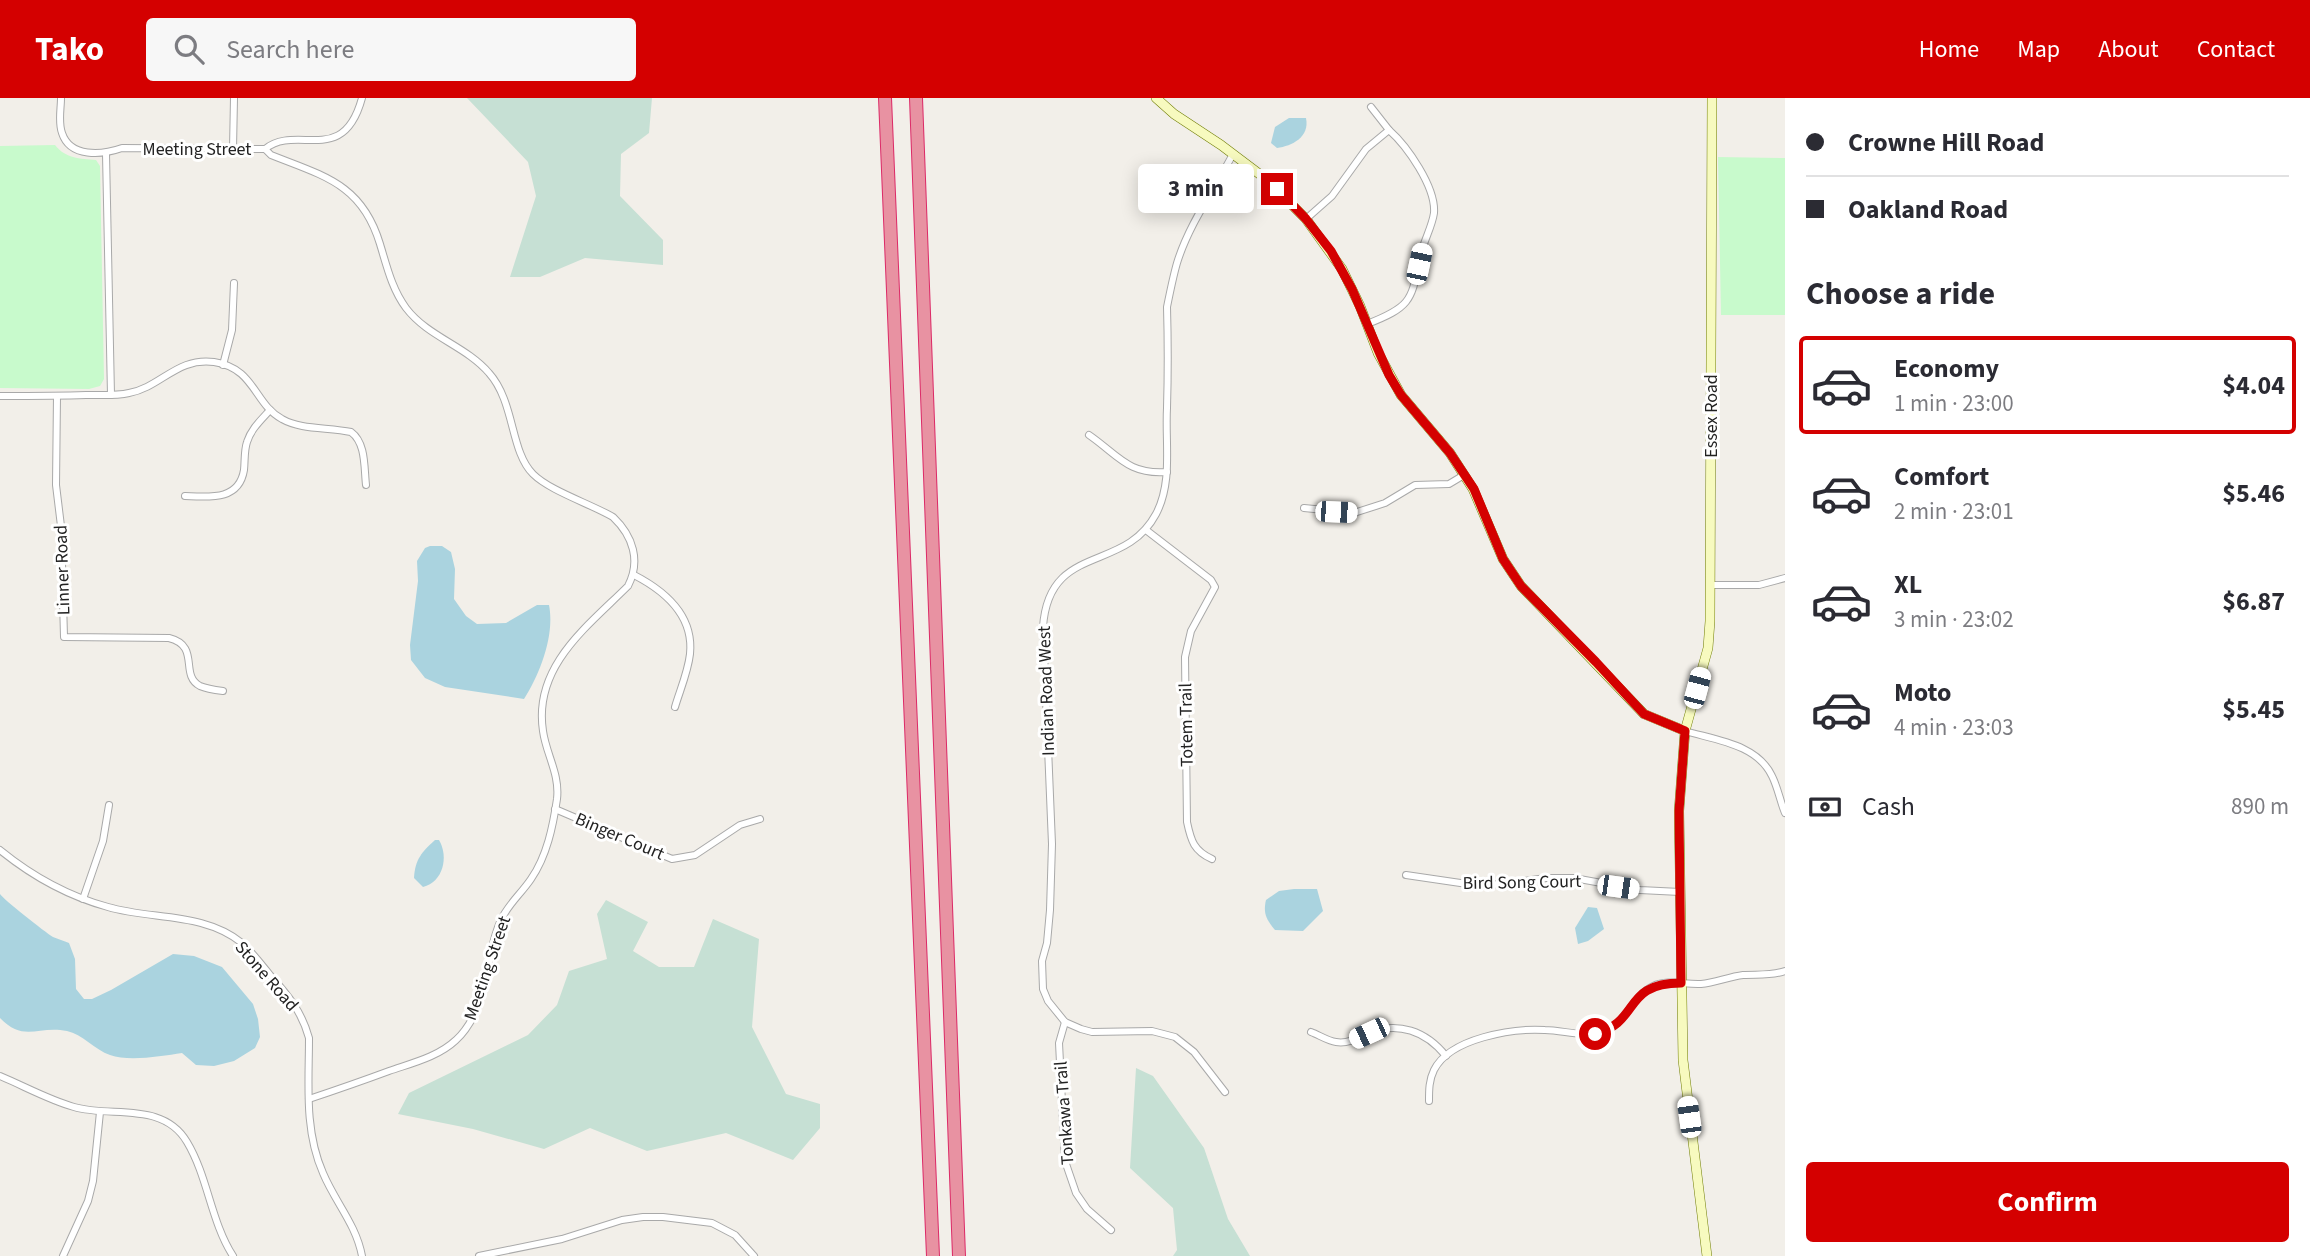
<!DOCTYPE html>
<html lang="en">
<head>
<meta charset="utf-8">
<style>
	:root { --surface:#fff; --page:#f7f7f7; --text:#2b2b33; --muted:#7c7c81; --line:#e1e1e2; --accent:#d40000 }
	body { margin:0; font-family:"Source Sans 3",sans-serif; background:var(--page); color:var(--text); height:100vh; display:flex; flex-direction:column; font-size:26px; white-space:nowrap }
	* { box-sizing:border-box; margin:0 }
	p { font-size:23px; color:var(--muted) }
	.icon { flex:none; width:38px; height:38px; fill:none; stroke:currentColor; stroke-width:2; stroke-linecap:round; stroke-linejoin:round }
	.map { position:relative; flex:1; overflow:hidden }
	.drawer { display:flex; flex-direction:column; background:var(--surface); width:525px }
	.drawer>* { flex:none }
	.guide { display:grid; align-content:center; height:154px; padding:0 21px; background:var(--surface) }
	.end { position:absolute; width:32px; height:32px; margin:-16px; border:9px solid #d40000; background:#fff; box-shadow:0 0 0 4px #fff }
	.from { border-radius:50% }
	.bubble { position:absolute; height:49px; border-radius:7px; background:var(--surface); box-shadow:0 4px 18px #0003; font-size:23px; font-weight:700; line-height:49px; text-align:center }
	.car { position:absolute; width:21px; height:42px; margin:-21px -10px; border-radius:9px; box-shadow:0 0 5px 2px #0007; background:linear-gradient(#fff 24%,#345 0 40%,#fff 0 76%,#345 0 86%,#fff 0) }
	.guide b { display:flex; align-items:center; gap:24px; height:66px; font-size:26px }
	.guide b+b { border-top:2px solid var(--line) }
	.guide i { width:18px; height:18px; background:var(--text) }
	ul { padding:0; list-style:none }
	li { display:flex; align-items:center; gap:21px; height:98px; margin:0 14px 10px; padding:0 7px; border:4px solid transparent; border-radius:7px }
	li div { flex:1 }
	li b { display:block; font-size:26px }
	li em { font-style:normal; font-weight:700 }
	li.active { border-color:var(--accent) }
	li>.icon { width:63px; height:63px; stroke-width:1.5 }
	h2 { padding:0 21px; font-size:32px; line-height:84px }
	.pay { display:flex; align-items:center; gap:18px; height:77px; padding:0 21px; font-size:26px }
	.pay p { margin-inline-start:auto }
	.primary-button { display:flex; gap:14px; margin-top:auto; padding:14px 21px }
	.primary-button a { flex:1; height:80px; border-radius:7px; background:var(--accent); color:#fff; font-size:28px; font-weight:700; line-height:80px; text-align:center }
	header { display:flex; align-items:center; gap:42px; box-sizing:border-box; height:98px; padding:0 35px; background:var(--accent); color:#fff }
	header strong { font-size:33px }
	nav { display:flex; gap:38px; margin-inline-start:auto; font-size:24px }
	.search { width:490px; height:63px; background:var(--page); display:flex; align-items:center; gap:18px; box-sizing:border-box; padding:0 24px; border-radius:7px; color:var(--muted); font-size:26px }
	main { display:flex; flex:1; min-height:0 }
	.map>svg:first-child { display:block }
	.wetland { fill:#c6e0d4 }
	.park { fill:#c8facc }
	.water { fill:#aad3df }
	.lines { fill:none; stroke-linecap:round; stroke-linejoin:round }
	.street-casing { stroke:#a9a9a9; stroke-width:8 }
	.secondary-casing { stroke:#707d05; stroke-width:10 }
	.highway-casing { stroke:#dc2a67; stroke-width:14 }
	.street { stroke:#fff; stroke-width:6 }
	.secondary { stroke:#f7fabf; stroke-width:9 }
	.highway { stroke:#e892a2; stroke-width:12 }
	.route { stroke:#d40000; stroke-width:9 }
	.labels { text-anchor:middle; stroke-width:6; stroke-linejoin:round; paint-order:stroke }
	.street-label { font-size:18px; fill:#222; stroke:#fff }
</style>
</head>
<body>
<header>
<strong>Tako</strong>
<div class="search"><svg class="icon" aria-label="search" viewBox="0 0 24 24"><circle cx="10" cy="10" r="6"/><path d="M15 15l6 6"/></svg>Search here</div>
<nav><a>Home</a><a>Map</a><a>About</a><a>Contact</a></nav>
</header>
<main>
<div class="map">
<svg width="1785" height="1158" viewBox="0 0 1785 1158">
	<rect width="100%" height="100%" fill="#f2efe9"/>
	<g class="wetland">
		<path d="M467 0H652L649 35 621 56 620 98 663 142V167L585 160 540 179H510L536 98 528 64Z"/>
		<path d="M606 802 648 824 633 853 659 869H694L713 821 759 841 752 929 786 996 820 1006V1030L793 1062 726 1035 647 1053 590 1030 544 1051 473 1031 398 1016 409 995 528 937 557 907 569 873 607 861 597 816Z"/>
		<path d="M1136 970 1153 978 1204 1050 1228 1121 1250 1158H1173L1177 1152 1173 1110 1130 1070Z"/>
	</g>
	<g class="park">
		<path d="M55 47C65 60 80 61 96 62L100 68 104 281 100 288 89 291 0 290V48Z"/>
		<path d="M1718 59 1785 60V217H1721Z"/>
	</g>
	<g class="water">
		<path d="M1289 20H1306C1310 39 1292 48 1277 50L1271 45 1275 29Z"/>
		<path d="M430 448H442L451 454 455 471 454 501 466 518 477 526 506 525 537 507H549C555 537 540 576 524 601L445 589 425 580 411 562 410 547 418 483 417 463 425 450Z"/>
		<path d="M435 742H439C449 759 443 784 423 789L414 780C415 761 422 754 435 742Z"/>
		<path d="M1294 791H1317L1323 813 1303 833 1275 832C1266 821 1263 815 1266 802L1279 793Z"/>
		<path d="M0 796C3 801 45 834 53 839 58 841 64 843 69 845L75 861 76 891 84 901H92L111 892 173 856 194 858 222 869 253 906 258 921 260 939 255 950 234 963 214 968 196 967 182 955C162 958 129 964 110 957 95 952 82 936 67 933 38 927 24 945 0 920Z"/>
		<path d="M1588 809 1597 810 1604 831 1588 843 1578 846 1575 830Z"/>
	</g>
	<g class="lines">
		<defs>
			<g id="street">
				<path d="M61 0C61 11 58 24 62 35 70 60 102 57 122 50L265 51 271 57C324 78 362 86 380 146 387 169 392 191 406 210 428 239 466 248 489 275 515 304 510 353 533 376 550 393 591 406 613 419 633 438 641 463 628 488 588 528 533 568 543 633 546 656 560 676 557 701 553 728 547 758 531 781 521 796 507 807 500 824 488 852 488 883 477 911 472 922 465 934 456 942 438 959 412 965 389 973 362 983 336 992 309 1001"/>
				<path d="M1371 9 1389 32"/>
				<path d="M233 51 234 0"/>
				<path d="M265 51C297 25 343 70 362 0"/>
				<path d="M106 56 111 297"/>
				<path d="M1306 121 1332 98 1366 51 1389 32C1407 48 1436 89 1434 115 1432 129 1424 142 1421 156 1411 201 1414 208 1367 226"/>
				<path d="M223 267 232 232 234 185"/>
				<path d="M0 298C29 298 58 298 86 297 100 297 116 298 129 295 161 289 177 259 214 264 255 270 254 306 282 321 301 332 329 329 351 334 366 345 364 369 366 387"/>
				<path d="M57 298 56 387 61 428 64 539 169 540C201 548 179 577 200 588 207 591 215 592 223 593"/>
				<path d="M1089 337C1118 357 1128 377 1167 374"/>
				<path d="M185 398C209 399 239 403 244 372 245 363 244 353 247 344 251 331 261 322 270 312"/>
				<path d="M1304 410 1354 415 1385 405 1415 387 1449 386 1464 377"/>
				<path d="M1146 432 1211 482 1215 489 1191 533 1185 559 1187 724C1191 743 1194 753 1212 761"/>
				<path d="M634 477C665 493 694 517 690 556 688 574 680 592 675 609"/>
				<path d="M1711 487H1759L1785 480"/>
				<path d="M1685 633C1715 642 1757 646 1772 678 1778 690 1780 703 1785 715"/>
				<path d="M555 711 672 761 695 757 740 727 760 721"/>
				<path d="M0 752C32 778 68 798 108 809 152 822 204 814 242 845 252 854 261 866 270 877 288 897 302 914 309 940 309 985 304 1032 323 1075 335 1104 356 1126 362 1158"/>
				<path d="M1406 777 1474 787 1504 786 1546 780H1574L1640 792 1680 794"/>
				<path d="M83 801 103 743 109 707"/>
				<path d="M1065 924 1059 945 1065 1063 1076 1095 1087 1111 1111 1132"/>
				<path d="M1311 934C1319 937 1328 943 1336 944 1348 946 1358 940 1368 935 1398 923 1426 933 1446 958"/>
				<path d="M0 978C24 988 49 1002 74 1009 112 1020 163 1003 187 1044 208 1079 211 1124 233 1158"/>
				<path d="M1225 994 1194 954 1175 939 1152 933 1092 934 1081 931 1065 924 1048 903 1043 891 1042 863 1047 845 1050 812 1052 746 1043 529C1049 444 1124 476 1156 416 1173 384 1165 345 1167 310 1168 276 1168 243 1167 209 1170 194 1173 179 1177 165 1189 126 1214 92 1233 56"/>
				<path d="M1429 1003C1429 992 1429 982 1434 972 1450 940 1513 930 1545 932 1562 932 1581 939 1598 935 1626 930 1630 899 1653 888 1668 881 1685 887 1701 886 1715 885 1728 879 1743 877 1757 876 1771 878 1785 873"/>
				<path d="M63 1158 88 1103 93 1083 100 1014"/>
				<path d="M479 1158 562 1141 622 1122 643 1119H663L712 1125 735 1137 754 1158"/>
			</g>
			<g id="secondary">
				<path d="M1156 0 1174 16 1221 47 1266 81 1306 121 1342 171 1360 208 1378 255 1401 297 1450 355 1473 391 1503 461 1521 488 1644 616 1685 633"/>
				<path d="M1707 1158 1683 962 1679 713 1685 633 1708 550 1710 523 1712 0"/>
			</g>
			<g id="highway">
				<path d="M885 0 933 1158"/>
				<path d="M916 0 959 1158"/>
			</g>
		</defs>
		<use href="#street" class="street-casing"/>
		<use href="#secondary" class="secondary-casing"/>
		<use href="#highway" class="highway-casing"/>
		<use href="#street" class="street"/>
		<use href="#secondary" class="secondary"/>
		<use href="#highway" class="highway"/>
	</g>
	<g class="lines">
		<path class="route" d="M1277 91 1306 121 1331 153 1352 191 1389 277 1401 297 1450 355 1474 391 1503 461 1521 488 1596 564 1644 616 1685 633 1679 713 1681 885C1622 885 1641 924 1595 936"/>
	</g>
	<g class="labels">
		<g class="street-label">
			<text x="197" y="57">Meeting Street</text>
			<text transform="translate(1711 318) rotate(-90)" y="6">Essex Road</text>
			<text transform="translate(62 472) rotate(-92)" y="6">Linner Road</text>
			<text transform="translate(1046 593) rotate(-92)" y="6">Indian Road West</text>
			<text transform="translate(1186 627) rotate(-91)" y="6">Totem Trail</text>
			<text transform="translate(620 738) rotate(23)" y="6">Binger Court</text>
			<text transform="translate(1522 784) rotate(-1)" y="6">Bird Song Court</text>
			<text transform="translate(487 870) rotate(-71)" y="6">Meeting Street</text>
			<text transform="translate(267 878) rotate(49)" y="6">Stone Road</text>
			<text transform="translate(1064 1015) rotate(-94)" y="6">Tonkawa Trail</text>
		</g>
	</g>
</svg>
<i class="end from" style="left:1595px;top:936px"></i>
<i class="end" style="left:1277px;top:91px"></i>
<div class="bubble" style="left:1138px;top:66px;width:116px">3 min</div>
<i class="car" style="left:1419px;top:166px;rotate:12deg"></i>
<i class="car" style="left:1336px;top:414px;rotate:92deg"></i>
<i class="car" style="left:1697px;top:590px;rotate:15deg"></i>
<i class="car" style="left:1618px;top:789px;rotate:98deg"></i>
<i class="car" style="left:1369px;top:935px;rotate:245deg"></i>
<i class="car" style="left:1689px;top:1019px;rotate:352deg"></i>
</div>
<section class="drawer">
<div class="guide">
<b><i class="from"></i>Crowne Hill Road</b>
<b><i></i>Oakland Road</b>
</div>
<h2>Choose a ride</h2>
<ul>
<li class="active"><svg class="icon" aria-label="car" viewBox="0 0 24 24"><path d="M5 17H2v-5l4-1 3-4h7l3 4 3 1v5h-3M9 17h6M6 11h13"/><circle cx="7" cy="17" r="2"/><circle cx="17" cy="17" r="2"/></svg><div><b>Economy</b><p>1 min · 23:00</p></div><em>$4.04</em></li>
<li><svg class="icon" aria-label="car" viewBox="0 0 24 24"><path d="M5 17H2v-5l4-1 3-4h7l3 4 3 1v5h-3M9 17h6M6 11h13"/><circle cx="7" cy="17" r="2"/><circle cx="17" cy="17" r="2"/></svg><div><b>Comfort</b><p>2 min · 23:01</p></div><em>$5.46</em></li>
<li><svg class="icon" aria-label="car" viewBox="0 0 24 24"><path d="M5 17H2v-5l4-1 3-4h7l3 4 3 1v5h-3M9 17h6M6 11h13"/><circle cx="7" cy="17" r="2"/><circle cx="17" cy="17" r="2"/></svg><div><b>XL</b><p>3 min · 23:02</p></div><em>$6.87</em></li>
<li><svg class="icon" aria-label="car" viewBox="0 0 24 24"><path d="M5 17H2v-5l4-1 3-4h7l3 4 3 1v5h-3M9 17h6M6 11h13"/><circle cx="7" cy="17" r="2"/><circle cx="17" cy="17" r="2"/></svg><div><b>Moto</b><p>4 min · 23:03</p></div><em>$5.45</em></li>
</ul>
<div class="pay"><svg class="icon" aria-label="cash" viewBox="0 0 24 24"><path d="M3 7h18v10H3z"/><circle cx="12" cy="12" r="2"/></svg>Cash<p>890 m</p></div>
<div class="primary-button"><a>Confirm</a></div>
</section>
</main>
</body>
</html>
